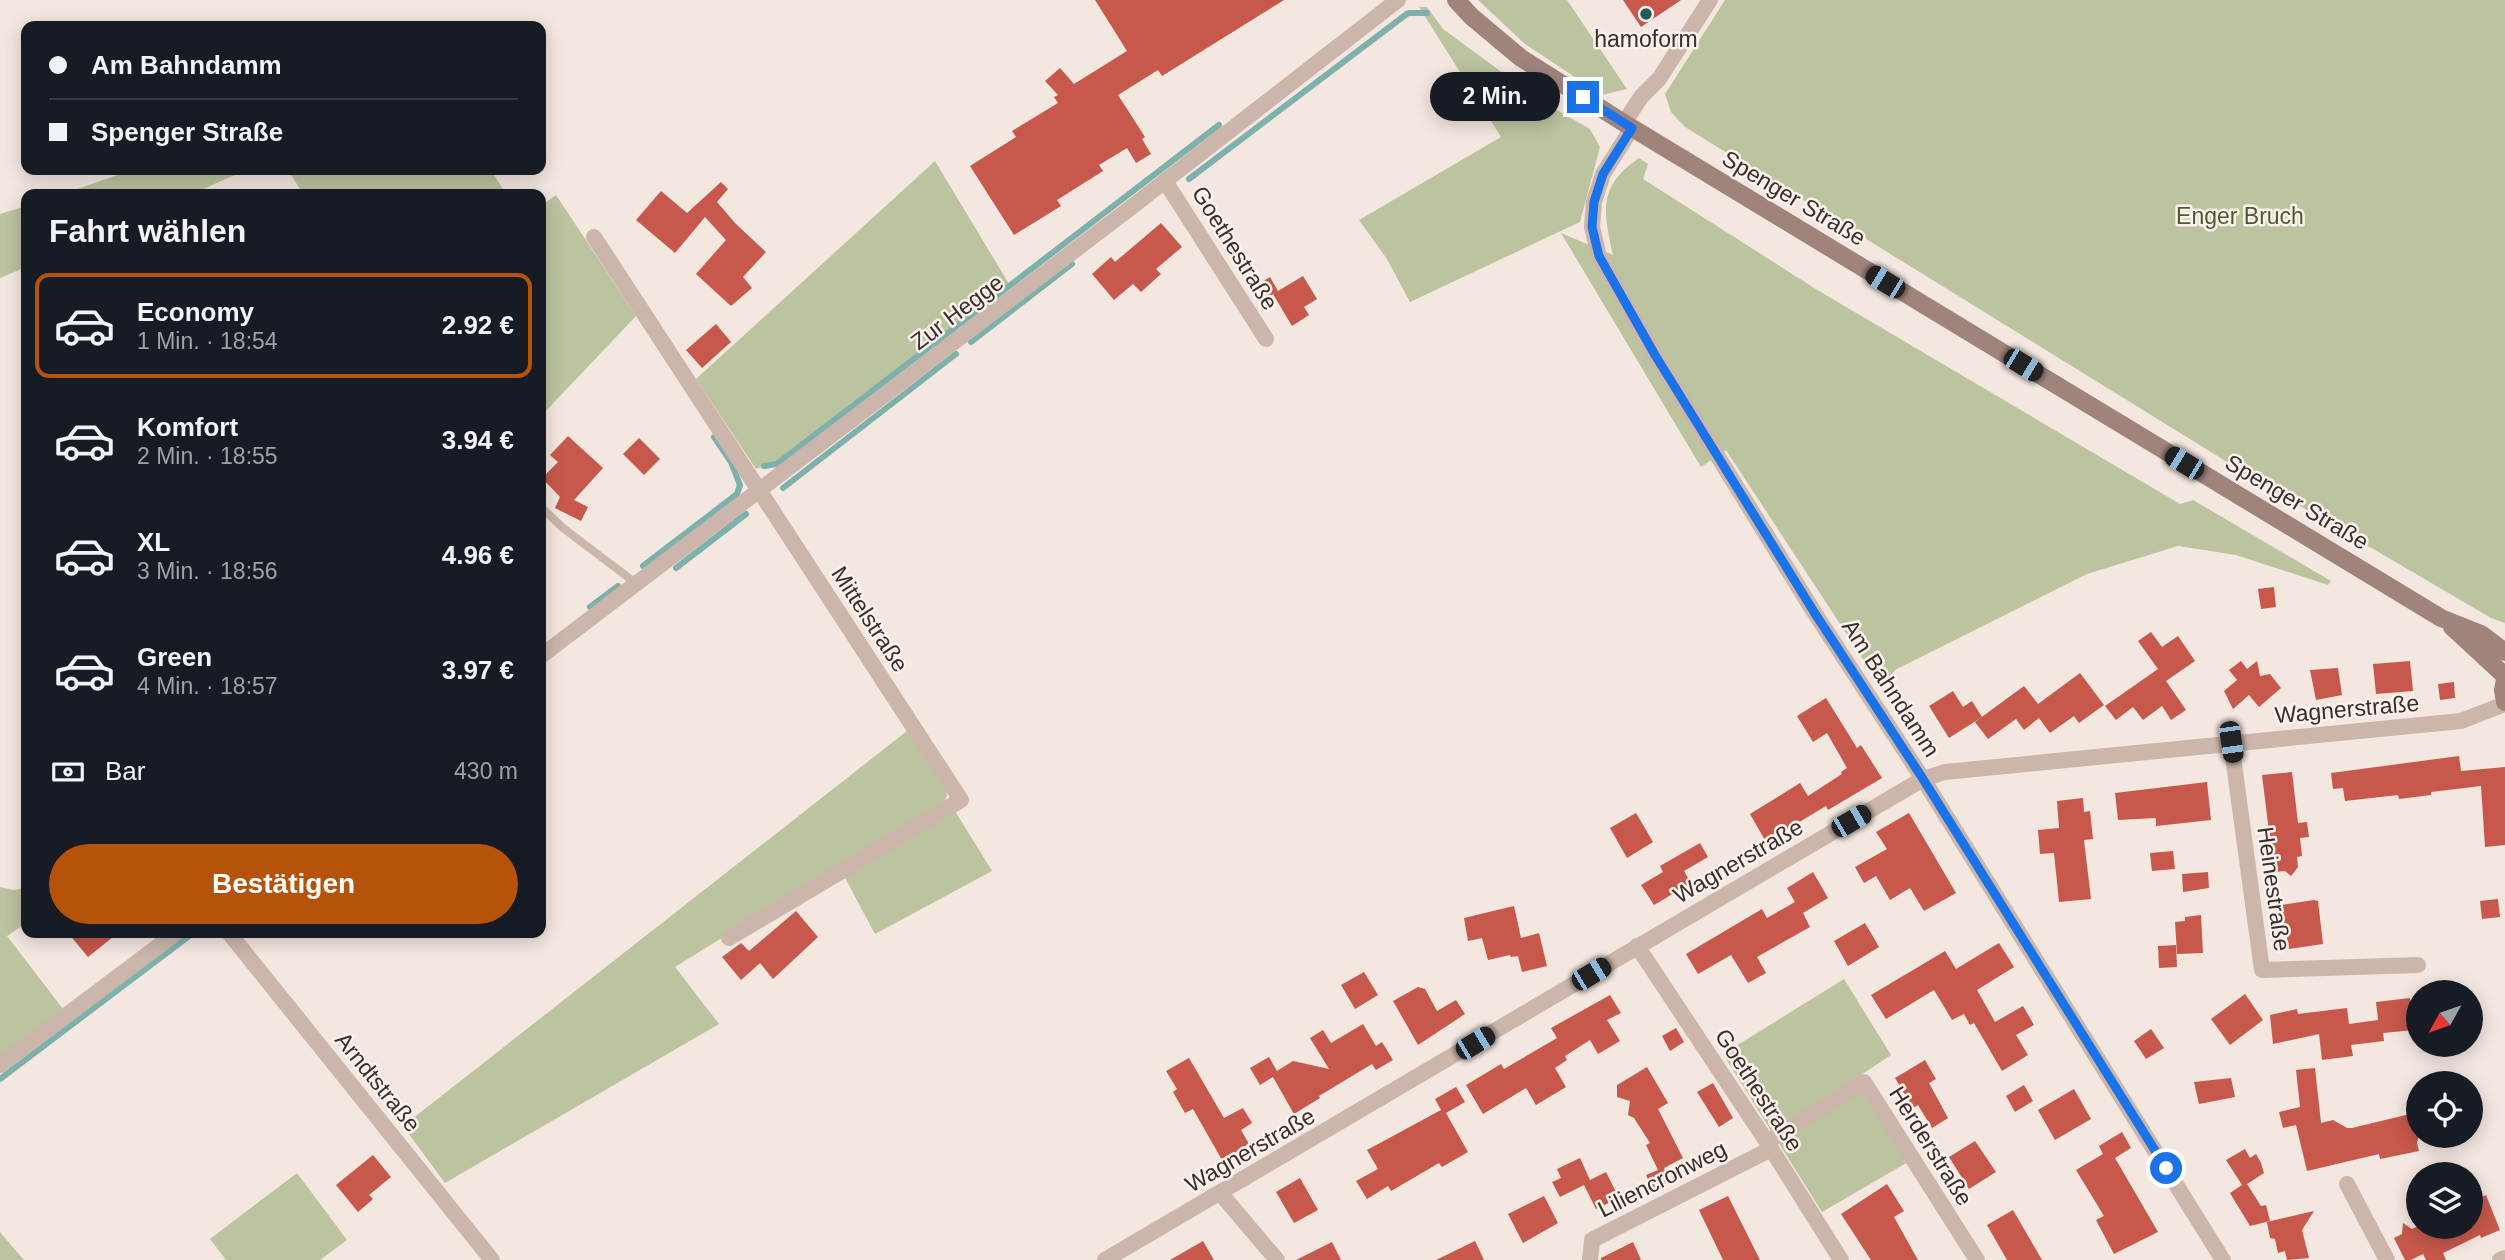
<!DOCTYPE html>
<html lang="de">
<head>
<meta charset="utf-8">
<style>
	:root { --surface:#171b24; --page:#20242c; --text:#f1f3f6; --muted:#9ea1a6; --line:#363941; --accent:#b45309 }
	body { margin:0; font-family:Arial,sans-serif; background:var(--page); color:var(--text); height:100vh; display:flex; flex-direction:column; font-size:26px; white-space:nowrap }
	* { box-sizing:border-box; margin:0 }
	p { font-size:23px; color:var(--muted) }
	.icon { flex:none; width:38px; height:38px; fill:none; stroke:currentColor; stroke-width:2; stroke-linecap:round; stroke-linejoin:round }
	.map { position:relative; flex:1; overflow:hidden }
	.details { position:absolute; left:21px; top:189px; width:525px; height:749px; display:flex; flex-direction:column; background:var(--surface); border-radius:14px; box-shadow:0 4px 18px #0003 }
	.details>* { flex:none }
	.guide { position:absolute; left:21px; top:21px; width:525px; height:154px; border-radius:14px; box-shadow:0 4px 18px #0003; display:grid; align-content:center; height:154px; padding:0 28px; background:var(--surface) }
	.needle { width:46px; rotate:230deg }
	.controls { position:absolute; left:2406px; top:980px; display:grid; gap:14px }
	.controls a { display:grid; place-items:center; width:77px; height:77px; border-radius:50%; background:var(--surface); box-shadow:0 4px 18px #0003; font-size:35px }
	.end { position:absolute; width:32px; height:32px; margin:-16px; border:9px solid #1a73e8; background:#fff; box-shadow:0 0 0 4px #fff }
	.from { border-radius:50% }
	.bubble { position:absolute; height:49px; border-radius:24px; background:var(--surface); box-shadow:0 4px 18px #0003; font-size:23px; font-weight:700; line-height:49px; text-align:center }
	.car { position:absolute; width:21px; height:42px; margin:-21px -10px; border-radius:9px; box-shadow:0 0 5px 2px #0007; background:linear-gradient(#222 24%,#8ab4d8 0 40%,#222 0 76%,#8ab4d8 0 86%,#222 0) }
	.guide b { display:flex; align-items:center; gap:24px; height:66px; font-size:26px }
	.guide b+b { border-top:2px solid var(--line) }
	.guide i { width:18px; height:18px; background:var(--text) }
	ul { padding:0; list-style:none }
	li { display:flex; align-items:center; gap:21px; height:105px; margin:0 14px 10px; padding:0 14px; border:4px solid transparent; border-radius:14px }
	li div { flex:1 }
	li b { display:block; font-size:26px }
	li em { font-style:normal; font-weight:700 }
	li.active { border-color:var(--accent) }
	li>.icon { width:63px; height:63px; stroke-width:1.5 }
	h2 { padding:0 28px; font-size:32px; line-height:84px }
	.pay { display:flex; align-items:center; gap:18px; height:77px; padding:0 28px; font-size:26px }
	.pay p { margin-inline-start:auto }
	.action { display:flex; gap:14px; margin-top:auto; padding:14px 28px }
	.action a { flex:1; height:80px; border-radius:42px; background:var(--accent); color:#fff; font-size:28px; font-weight:700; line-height:80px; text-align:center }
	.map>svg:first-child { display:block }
	.green { fill:#bcc39f }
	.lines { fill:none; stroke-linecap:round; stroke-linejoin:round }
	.stream { stroke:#7eb1ac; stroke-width:6 }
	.building { fill:#c7584b }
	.lane { stroke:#ccb6ab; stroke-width:8 }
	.street { stroke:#ccb6ab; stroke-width:16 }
	.secondary { stroke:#a0847c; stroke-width:18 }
	.route { stroke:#1a73e8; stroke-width:9 }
	.poi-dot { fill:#1f5c58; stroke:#fbf2ed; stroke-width:2.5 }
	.labels { text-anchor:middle; stroke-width:5; stroke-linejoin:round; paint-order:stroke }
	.poi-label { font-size:23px; fill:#3a2d2a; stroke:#fbf2ed }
	.street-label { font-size:23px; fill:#3a2d2a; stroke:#fbf2ed }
	.park-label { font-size:23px; fill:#4f582e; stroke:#fbf2ed }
</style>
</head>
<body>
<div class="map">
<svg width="2505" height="1260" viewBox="0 0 2505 1260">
	<rect width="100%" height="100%" fill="#f3e7e0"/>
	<g class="green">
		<path d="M1478 0H1567L1627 89 1602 95 1525 44Z"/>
		<path d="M1725 0H2505V623L2491 618 2266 486 1685 127 1671 112 1665 94Z"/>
		<path d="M1419 7H1427L1443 29 1541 101 1590 129 1600 147 1580 222 1410 302 1387 259 1359 220 1501 137Z"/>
		<path d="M1639 158 1648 164 1643 179 1819 291 2180 504 2193 500 2331 581 2328 585 2236 555 2178 546 2087 574 1895 670 1882 688 1726 450 1701 467 1561 233 1613 255C1603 211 1598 186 1639 158Z"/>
		<path d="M935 161 1009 284 776 462 756 469 696 379Z"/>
		<path d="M132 170H246L192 194H63Z"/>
		<path d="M288 170H491L506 194H303Z"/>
		<path d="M556 195 636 316 541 416V206Z"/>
		<path d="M26 206V267L0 278V214Z"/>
		<path d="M907 731 944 784 947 796 940 808 838 866 675 967 719 1024 445 1183 403 1126Z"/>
		<path d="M955 811 992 871 875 934 843 874Z"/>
		<path d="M0 887 13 890 26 888V923L7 936 63 1009 0 1057Z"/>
		<path d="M1844 979 1891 1055 1855 1079 1908 1162 1822 1212 1723 1054Z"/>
		<path d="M297 1173 347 1240 320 1260H226L210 1239Z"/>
		<path d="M0 1232 24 1260H0Z"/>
	</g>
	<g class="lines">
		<g class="stream">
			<path d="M1189 179 1408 13H1427"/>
			<path d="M971 342 1072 264"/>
			<path d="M764 466 777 464 1219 125"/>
			<path d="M783 488 956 354"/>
			<path d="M643 566 737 494 740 485 731 462 714 437"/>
			<path d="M676 568 746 514"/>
			<path d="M590 607 618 586"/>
			<path d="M0 1079 193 933"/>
		</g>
	</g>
	<g class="building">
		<path d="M1095 0H1284L1162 76 1158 70 1118 95 1145 137 1142 139 1151 154 1136 163 1127 148 1099 165 1103 171 1057 200 1061 206 1014 235 970 166 1016 137 1012 131 1058 103 1054 97 1058 95 1045 81 1060 68 1074 84 1127 51Z"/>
		<path d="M1623 0H1681L1641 27Z"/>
		<path d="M721 182 728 189 717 202 735 223 766 252 743 277 752 288 731 306 696 274 726 240 705 217 675 253 636 220 661 191 687 213Z"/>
		<path d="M1161 223 1182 247 1156 269 1161 274 1141 292 1133 284 1114 300 1092 274 1111 257 1115 262Z"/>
		<path d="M1303 276 1317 299 1304 307 1309 315 1292 326 1273 294 1264 300 1255 286 1270 277 1278 291Z"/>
		<path d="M716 324 731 342 702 368 686 350Z"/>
		<path d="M568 436 603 468 574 500 588 507 581 521 555 508 560 497 542 478 558 462 550 455Z"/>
		<path d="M639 438 660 459 644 475 623 454Z"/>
		<path d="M2274 587 2276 607 2261 609 2258 589Z"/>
		<path d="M2151 632 2162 647 2178 636 2195 661 2166 681 2186 710 2171 720 2162 706 2143 720 2133 707 2116 720 2105 706 2158 669 2138 641Z"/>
		<path d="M2241 661 2247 669 2257 661 2260 676 2270 674 2281 688 2259 707 2249 695 2233 709 2224 691 2237 680 2229 670Z"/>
		<path d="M2410 661 2413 691 2376 694 2373 664Z"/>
		<path d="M2338 668 2342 695 2316 700 2310 670Z"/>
		<path d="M2080 673 2104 705 2079 723 2074 716 2050 733 2039 718 2024 730 2016 719 1988 739 1975 722 2024 686 2038 704Z"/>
		<path d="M2454 682 2455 698 2440 700 2438 684Z"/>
		<path d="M1953 691 1963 707 1972 701 1982 717 1949 738 1929 706Z"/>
		<path d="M1826 698 1857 748 1861 745 1882 778 1828 810 1826 806 1766 842 1750 814 1800 783 1808 796 1842 774 1841 772 1847 768 1827 733 1813 742 1797 716Z"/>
		<path d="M2459 756 2461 771 2505 767V845L2485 847 2481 786 2431 792V795L2399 799 2398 795 2345 801 2343 788 2333 789 2331 773Z"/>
		<path d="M2292 772 2298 823 2307 822 2309 837 2300 838 2302 856 2297 857 2298 867 2291 876 2285 871 2274 872 2262 775Z"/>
		<path d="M2207 782 2211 820 2156 826V818L2118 820 2115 793Z"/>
		<path d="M2083 798 2084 812 2090 811 2093 839 2084 840 2091 899 2059 902 2054 853 2040 854 2038 830 2059 828 2057 801Z"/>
		<path d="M1636 813 1653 842 1627 858 1610 828Z"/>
		<path d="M1909 813 1956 893 1924 911 1910 888 1890 900 1876 876 1864 883 1855 867 1887 849 1876 832Z"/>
		<path d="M1700 843 1708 857 1684 871 1691 883 1654 905 1641 885 1663 872 1660 866Z"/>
		<path d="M2173 851 2175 869 2152 871 2150 853Z"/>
		<path d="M1813 872 1828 898 1803 913 1810 927 1757 957 1766 973 1748 983 1731 955 1698 974 1686 954 1762 909 1767 918 1795 902 1787 888Z"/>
		<path d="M2208 872 2209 888 2183 892 2182 874Z"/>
		<path d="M2498 899 2500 917 2482 919 2480 901Z"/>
		<path d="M2314 900 2318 901 2323 944 2289 949 2281 905Z"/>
		<path d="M1514 906 1521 938 1539 933 1547 966 1522 972 1518 956 1511 957 1510 955 1488 960 1482 938 1468 941 1464 918Z"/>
		<path d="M796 911 818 937 773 979 760 963 741 980 722 957 741 943 749 951Z"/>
		<path d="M2201 915 2203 953 2177 954 2175 922 2185 921V917Z"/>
		<path d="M1865 923 1879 947 1848 966 1834 941Z"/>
		<path d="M68 933H118L88 957Z"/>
		<path d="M1999 943 2014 967 1977 990 1995 1022 2023 1006 2034 1025 2016 1035 2028 1055 2002 1071 1974 1023 1970 1025 1964 1014 1952 1020 1934 990 1886 1019 1871 995 1945 951 1956 969Z"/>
		<path d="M2176 945 2177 967 2159 968 2158 946Z"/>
		<path d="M1364 972 1378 995 1355 1009 1341 985Z"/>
		<path d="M1418 987 1425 989 1437 1011 1456 1000 1465 1014 1418 1045 1393 1001Z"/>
		<path d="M2245 994 2263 1020 2230 1045 2211 1019Z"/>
		<path d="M1610 995 1621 1013 1607 1020 1620 1041 1598 1054 1590 1040 1565 1056 1567 1060 1555 1068 1566 1087 1536 1105 1526 1088 1483 1114 1466 1085 1501 1064 1504 1069 1557 1038 1551 1028Z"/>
		<path d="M2410 998 2414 1030 2383 1033 2384 1041 2351 1045 2353 1056 2322 1060 2319 1034 2273 1044 2270 1015 2297 1009 2298 1014 2347 1008 2349 1024 2378 1020 2376 1002Z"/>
		<path d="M1363 1024 1376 1046 1382 1042 1393 1060 1376 1070 1372 1064 1319 1096 1320 1098 1294 1114 1273 1077 1260 1085 1250 1068 1269 1057 1277 1071 1293 1061 1329 1069 1310 1038 1323 1030 1331 1043Z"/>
		<path d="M1676 1028 1684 1042 1670 1051 1662 1036Z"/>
		<path d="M2151 1029 2164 1048 2146 1059 2134 1041Z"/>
		<path d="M1189 1058 1224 1118 1243 1108 1252 1123 1241 1130 1249 1144 1222 1160 1193 1109 1185 1113 1173 1092 1177 1089 1166 1071Z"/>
		<path d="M1925 1060 1936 1079 1929 1083 1948 1118 1932 1128 1918 1105 1913 1108 1895 1078Z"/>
		<path d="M1647 1067 1668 1103 1658 1109 1683 1158 1664 1168 1670 1181 1653 1190 1646 1175 1658 1170 1646 1145 1650 1143 1634 1118 1628 1115 1630 1101 1617 1097V1085Z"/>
		<path d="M2315 1068 2321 1123 2333 1120 2347 1128H2352L2410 1114 2419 1136 2417 1143 2419 1151 2380 1159 2379 1154 2307 1171 2296 1125 2283 1128 2279 1112 2300 1107 2296 1070Z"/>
		<path d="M2231 1078 2235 1097 2199 1104 2194 1082Z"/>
		<path d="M1713 1083 1733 1118 1719 1127 1697 1092Z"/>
		<path d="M2024 1085 2033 1101 2015 1112 2006 1096Z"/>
		<path d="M1456 1087 1465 1102 1446 1113 1468 1152 1442 1167 1439 1163 1391 1191 1388 1186 1367 1199 1356 1181 1378 1169 1367 1150 1441 1110 1435 1099Z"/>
		<path d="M2074 1089 2091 1119 2055 1140 2038 1110Z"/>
		<path d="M2122 1132 2131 1148 2115 1158 2158 1232 2114 1254 2096 1220 2104 1216 2076 1170 2103 1154 2099 1146Z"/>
		<path d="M1975 1141 1996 1172 1969 1189 1949 1157Z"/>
		<path d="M2245 1149 2250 1158 2256 1154 2261 1163 2264 1173 2247 1184 2261 1206 2266 1205 2270 1221 2250 1226 2230 1193 2242 1185 2226 1160Z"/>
		<path d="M373 1155 391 1177 369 1195 373 1199 358 1212 336 1185Z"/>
		<path d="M1580 1158 1590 1180 1606 1172 1619 1198 1596 1209 1584 1185 1560 1197 1552 1182 1561 1178 1557 1169Z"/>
		<path d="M1300 1178 1318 1210 1294 1223 1276 1192Z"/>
		<path d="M1887 1184 1904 1211 1894 1217 1918 1260H1871L1841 1214Z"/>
		<path d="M2486 1195 2500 1230 2481 1238 2480 1235 2443 1253 2446 1260H2426L2423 1254 2411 1260H2405L2394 1238 2402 1234 2403 1223 2412 1229 2416 1227H2471V1201Z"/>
		<path d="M1544 1196 1558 1223 1523 1243 1508 1214Z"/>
		<path d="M1728 1196 1760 1260H1723L1699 1210Z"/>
		<path d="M2013 1210 2042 1260H2007L1987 1225Z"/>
		<path d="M2314 1211 2302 1230 2309 1258 2287 1260 2285 1251 2278 1253 2275 1239 2270 1238 2267 1222Z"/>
		<path d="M1203 1241 1214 1260H1170Z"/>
		<path d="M1475 1241 1484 1260H1436Z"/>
		<path d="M1332 1242 1341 1260H1296Z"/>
		<path d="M1633 1242 1641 1260H1601V1258Z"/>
	</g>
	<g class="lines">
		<path class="lane" d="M541 507 563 528 637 584"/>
		<g class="street">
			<path d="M1624 123 1641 97 1659 79 1710 0"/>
			<path d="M1632 128 1603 174 1594 202 1592 227 1599 256 1655 355 1814 612 1923 779 2223 1260"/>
			<path d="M1165 181 1266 339"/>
			<path d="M594 237 961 800 729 938"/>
			<path d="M541 656 1129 209 1398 0"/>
			<path d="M2231 742 2262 970 2418 965"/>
			<path d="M229 933 492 1260"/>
			<path d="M1637 946 1767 1142 1841 1260"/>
			<path d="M0 1065 176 933"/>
			<path d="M1767 1142 1864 1082 1977 1260"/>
			<path d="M2347 1184 2387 1260"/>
			<path d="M1221 1194 1277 1260"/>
			<path d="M1105 1260 1923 779 1945 772 2461 721 2505 704"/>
			<path d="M1590 1260 1592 1240 1771 1149"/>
			<path d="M2500 1260 2505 1258"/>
		</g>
		<g class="secondary">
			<path d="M1456 0 1472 17 1521 58 1624 123 2441 618 2481 634 2505 652"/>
			<path d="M2452 627 2505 676"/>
			<path d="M2505 679 2503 690 2505 702"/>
		</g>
	</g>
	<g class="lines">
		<path class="route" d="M1583 97 1632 128 1603 174 1594 202 1592 227 1599 256 1655 355 1814 612 1923 779 2166 1168"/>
	</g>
	<circle class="poi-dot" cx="1646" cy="14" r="7"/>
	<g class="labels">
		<g class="poi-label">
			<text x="1646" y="47">hamoform</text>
		</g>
		<g class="street-label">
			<text transform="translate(1794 198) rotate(31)" y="8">Spenger Straße</text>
			<text transform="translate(1235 248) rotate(58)" y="8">Goethestraße</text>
			<text transform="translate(957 312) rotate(-37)" y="8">Zur Hegge</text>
			<text transform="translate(2297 502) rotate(31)" y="8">Spenger Straße</text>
			<text transform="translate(870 619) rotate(57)" y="8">Mittelstraße</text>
			<text transform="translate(1891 688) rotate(57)" y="8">Am Bahndamm</text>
			<text transform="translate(2347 709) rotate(-5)" y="8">Wagnerstraße</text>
			<text transform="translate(1738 861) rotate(-30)" y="8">Wagnerstraße</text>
			<text transform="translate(2274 889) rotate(82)" y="8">Heinestraße</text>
			<text transform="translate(378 1082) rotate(51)" y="8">Arndtstraße</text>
			<text transform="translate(1759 1090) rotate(57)" y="8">Goethestraße</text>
			<text transform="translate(1931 1146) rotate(58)" y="8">Herderstraße</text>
			<text transform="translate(1250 1150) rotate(-30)" y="8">Wagnerstraße</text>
			<text transform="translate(1662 1179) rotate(-27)" y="8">Liliencronweg</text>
		</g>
		<g class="park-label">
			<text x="2240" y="224">Enger Bruch</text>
		</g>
	</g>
</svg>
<div class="controls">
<a><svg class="needle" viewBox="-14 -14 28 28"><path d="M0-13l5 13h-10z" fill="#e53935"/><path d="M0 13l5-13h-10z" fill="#9ea1a6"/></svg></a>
<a><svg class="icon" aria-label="locate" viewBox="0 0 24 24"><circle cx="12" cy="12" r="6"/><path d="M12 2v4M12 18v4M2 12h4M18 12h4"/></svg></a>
<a><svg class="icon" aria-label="layers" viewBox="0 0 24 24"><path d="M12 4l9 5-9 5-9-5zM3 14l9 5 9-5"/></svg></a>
</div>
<i class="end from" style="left:2166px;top:1168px"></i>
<i class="end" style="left:1583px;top:97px"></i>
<div class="bubble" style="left:1430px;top:72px;width:130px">2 Min.</div>
<i class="car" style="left:1885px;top:282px;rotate:301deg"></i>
<i class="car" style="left:2023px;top:365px;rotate:121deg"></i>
<i class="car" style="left:2184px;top:463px;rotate:301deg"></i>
<i class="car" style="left:2231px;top:742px;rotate:172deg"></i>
<i class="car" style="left:1851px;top:821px;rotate:60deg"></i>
<i class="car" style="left:1591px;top:974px;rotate:59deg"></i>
<i class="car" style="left:1475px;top:1043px;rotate:59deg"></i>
<div class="guide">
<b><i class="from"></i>Am Bahndamm</b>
<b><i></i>Spenger Straße</b>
</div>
<section class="details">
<h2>Fahrt wählen</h2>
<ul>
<li class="active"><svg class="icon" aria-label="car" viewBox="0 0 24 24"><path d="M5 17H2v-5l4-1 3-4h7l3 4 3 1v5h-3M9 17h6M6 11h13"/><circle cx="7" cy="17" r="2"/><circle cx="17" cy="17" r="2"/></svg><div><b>Economy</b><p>1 Min. · 18:54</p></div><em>2.92 €</em></li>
<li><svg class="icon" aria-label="car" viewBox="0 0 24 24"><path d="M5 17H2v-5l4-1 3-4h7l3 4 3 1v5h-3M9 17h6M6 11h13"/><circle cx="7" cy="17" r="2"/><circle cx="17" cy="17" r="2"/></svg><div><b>Komfort</b><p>2 Min. · 18:55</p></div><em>3.94 €</em></li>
<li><svg class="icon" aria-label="car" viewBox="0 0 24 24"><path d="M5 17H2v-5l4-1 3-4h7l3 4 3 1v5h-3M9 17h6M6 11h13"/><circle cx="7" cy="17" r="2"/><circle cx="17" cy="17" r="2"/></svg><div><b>XL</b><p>3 Min. · 18:56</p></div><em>4.96 €</em></li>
<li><svg class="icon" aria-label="car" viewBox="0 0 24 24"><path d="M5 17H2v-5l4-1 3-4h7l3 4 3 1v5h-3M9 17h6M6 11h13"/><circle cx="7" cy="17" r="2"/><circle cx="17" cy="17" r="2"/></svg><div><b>Green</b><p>4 Min. · 18:57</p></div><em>3.97 €</em></li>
</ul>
<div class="pay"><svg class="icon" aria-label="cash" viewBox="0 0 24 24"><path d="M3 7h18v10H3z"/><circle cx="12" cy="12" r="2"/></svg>Bar<p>430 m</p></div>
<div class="action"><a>Bestätigen</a></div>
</section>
</div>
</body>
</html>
